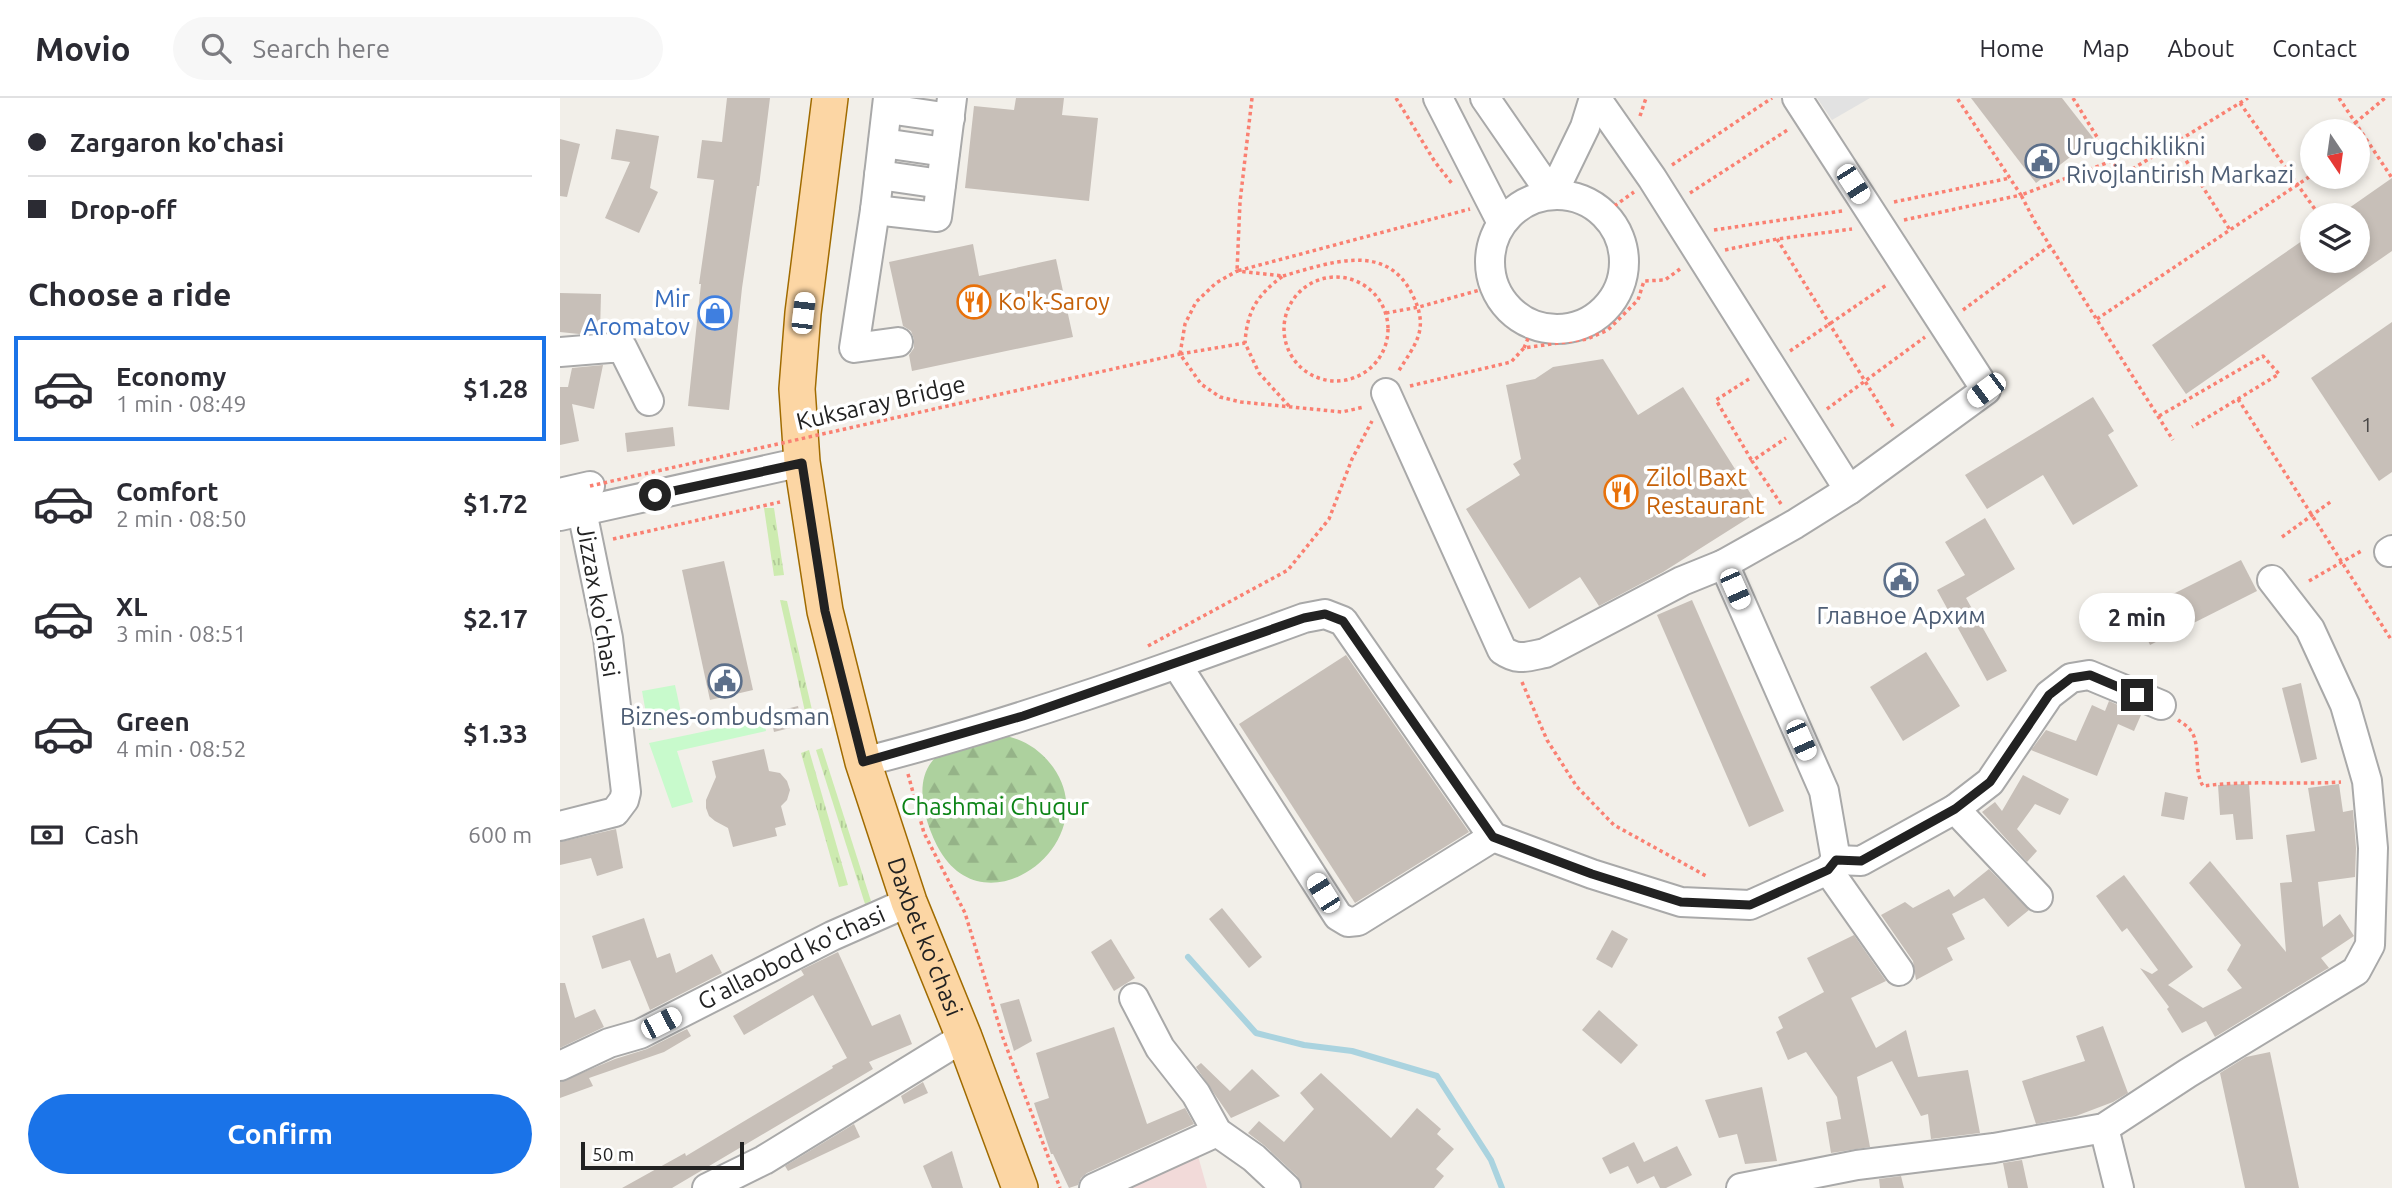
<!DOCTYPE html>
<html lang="en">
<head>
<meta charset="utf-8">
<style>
	:root { --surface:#fff; --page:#f7f7f7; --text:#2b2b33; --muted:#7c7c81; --line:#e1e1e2; --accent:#1a73e8 }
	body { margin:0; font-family:Ubuntu,sans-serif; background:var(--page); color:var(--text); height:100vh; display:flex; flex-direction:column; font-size:26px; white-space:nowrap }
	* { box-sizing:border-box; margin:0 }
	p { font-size:23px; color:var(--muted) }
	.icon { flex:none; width:38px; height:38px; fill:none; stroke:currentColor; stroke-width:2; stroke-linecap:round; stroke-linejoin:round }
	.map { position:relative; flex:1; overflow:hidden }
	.sheet { display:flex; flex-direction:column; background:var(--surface); width:560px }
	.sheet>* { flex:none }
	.banner { display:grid; align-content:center; height:154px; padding:0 28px; background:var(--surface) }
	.needle { width:46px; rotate:167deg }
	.controls { position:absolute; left:1740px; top:21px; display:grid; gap:14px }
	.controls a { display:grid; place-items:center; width:70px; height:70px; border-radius:50%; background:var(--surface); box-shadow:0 4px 10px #0003; font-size:35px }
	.scale { position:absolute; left:21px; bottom:18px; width:163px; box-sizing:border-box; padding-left:7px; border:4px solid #222; border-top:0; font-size:19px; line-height:24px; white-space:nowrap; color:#222; -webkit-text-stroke:5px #fff; paint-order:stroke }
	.end { position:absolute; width:32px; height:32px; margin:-16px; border:9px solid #222; background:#fff; box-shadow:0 0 0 4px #fff }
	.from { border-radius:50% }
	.bubble { position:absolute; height:49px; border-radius:24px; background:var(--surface); box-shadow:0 4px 10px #0003; font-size:23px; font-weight:600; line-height:49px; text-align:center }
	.car { position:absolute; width:21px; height:42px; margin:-21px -10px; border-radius:9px; box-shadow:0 0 5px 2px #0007; background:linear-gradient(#fff 24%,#345 0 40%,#fff 0 76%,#345 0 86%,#fff 0) }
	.banner b { display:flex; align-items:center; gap:24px; height:66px; font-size:26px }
	.banner b+b { border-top:2px solid var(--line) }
	.banner i { width:18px; height:18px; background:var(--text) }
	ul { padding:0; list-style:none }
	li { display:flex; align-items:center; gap:21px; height:105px; margin:0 14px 10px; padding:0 14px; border:4px solid transparent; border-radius:0px }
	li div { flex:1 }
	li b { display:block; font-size:26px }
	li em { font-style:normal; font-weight:600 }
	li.on { border-color:var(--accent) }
	li>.icon { width:63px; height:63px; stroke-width:1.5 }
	h2 { padding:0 28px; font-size:32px; line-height:84px }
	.pay { display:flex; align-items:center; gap:18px; height:77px; padding:0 28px; font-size:26px }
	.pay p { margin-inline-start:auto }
	.button { display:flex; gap:14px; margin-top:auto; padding:14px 28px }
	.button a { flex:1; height:80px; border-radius:42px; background:var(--accent); color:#fff; font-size:28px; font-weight:600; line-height:80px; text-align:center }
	header { display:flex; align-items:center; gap:42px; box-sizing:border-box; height:98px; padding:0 35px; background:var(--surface); border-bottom:2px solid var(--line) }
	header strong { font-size:33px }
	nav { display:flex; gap:38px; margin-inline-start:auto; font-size:24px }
	.search { width:490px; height:63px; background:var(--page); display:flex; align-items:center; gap:18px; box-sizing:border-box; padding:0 24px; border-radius:38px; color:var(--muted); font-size:26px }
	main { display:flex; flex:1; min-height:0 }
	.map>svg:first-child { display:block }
	.commercial { fill:#f2dad9 }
	.grass { fill:url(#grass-tufts) }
	.forest { fill:url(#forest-firs) }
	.park { fill:#c8facc }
	.parking { fill:#e2e2e2 }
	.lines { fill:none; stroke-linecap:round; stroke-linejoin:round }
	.stream { stroke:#aad3df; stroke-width:6 }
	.building { fill:#c7bfb8 }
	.minor-casing { stroke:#a9a9a9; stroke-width:32 }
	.major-casing { stroke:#a06b00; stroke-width:38 }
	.path { stroke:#fa8072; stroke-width:3.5; stroke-dasharray:3.5 3.5; stroke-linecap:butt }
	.minor { stroke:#fff; stroke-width:28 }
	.major { stroke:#fcd6a4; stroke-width:35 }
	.path-bridge { stroke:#fa8072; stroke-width:3.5; stroke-dasharray:3.5 3.5; stroke-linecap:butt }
	.route { stroke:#222; stroke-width:9 }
	.labels { text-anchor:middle; stroke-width:7; stroke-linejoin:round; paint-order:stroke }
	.number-label { font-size:21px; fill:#4b4948 }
	.service-label { font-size:24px; fill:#4e5e75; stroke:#fff }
	.shop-label { font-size:24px; fill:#366cbe; stroke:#fff; text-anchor:end }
	.food-label { font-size:24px; fill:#c56008; stroke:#fff; text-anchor:start }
	.street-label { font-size:24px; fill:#222; stroke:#fff }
	.park-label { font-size:24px; fill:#0c8416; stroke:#fff }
</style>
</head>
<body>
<header>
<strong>Movio</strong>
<div class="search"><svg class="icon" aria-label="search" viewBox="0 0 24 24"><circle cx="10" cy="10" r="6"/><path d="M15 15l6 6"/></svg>Search here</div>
<nav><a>Home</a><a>Map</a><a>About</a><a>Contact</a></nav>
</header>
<main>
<section class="sheet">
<div class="banner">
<b><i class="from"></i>Zargaron ko'chasi</b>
<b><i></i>Drop-off</b>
</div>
<h2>Choose a ride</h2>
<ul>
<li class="on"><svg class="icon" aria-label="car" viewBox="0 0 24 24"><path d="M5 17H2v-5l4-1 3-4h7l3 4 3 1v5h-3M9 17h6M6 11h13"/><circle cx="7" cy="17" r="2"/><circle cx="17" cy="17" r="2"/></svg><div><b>Economy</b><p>1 min · 08:49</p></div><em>$1.28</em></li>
<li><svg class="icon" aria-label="car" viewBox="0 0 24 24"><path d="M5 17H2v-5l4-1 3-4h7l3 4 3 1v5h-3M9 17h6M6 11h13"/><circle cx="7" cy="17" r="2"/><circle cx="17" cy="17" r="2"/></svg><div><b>Comfort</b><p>2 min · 08:50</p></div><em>$1.72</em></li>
<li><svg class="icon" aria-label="car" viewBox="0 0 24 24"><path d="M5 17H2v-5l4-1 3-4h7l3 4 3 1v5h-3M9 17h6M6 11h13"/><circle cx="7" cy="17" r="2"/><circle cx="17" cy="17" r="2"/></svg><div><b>XL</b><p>3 min · 08:51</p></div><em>$2.17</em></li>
<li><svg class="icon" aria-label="car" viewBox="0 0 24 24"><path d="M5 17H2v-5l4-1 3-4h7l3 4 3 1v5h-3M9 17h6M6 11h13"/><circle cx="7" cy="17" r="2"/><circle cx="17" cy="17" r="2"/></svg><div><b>Green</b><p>4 min · 08:52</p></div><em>$1.33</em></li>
</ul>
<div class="pay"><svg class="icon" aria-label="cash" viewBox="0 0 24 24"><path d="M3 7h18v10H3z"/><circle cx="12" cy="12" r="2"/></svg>Cash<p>600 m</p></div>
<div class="button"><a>Confirm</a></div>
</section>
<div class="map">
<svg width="1832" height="1090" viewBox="0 0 1832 1090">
	<defs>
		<pattern id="grass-tufts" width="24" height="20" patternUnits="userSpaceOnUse" patternTransform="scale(1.75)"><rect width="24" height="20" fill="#cdebb0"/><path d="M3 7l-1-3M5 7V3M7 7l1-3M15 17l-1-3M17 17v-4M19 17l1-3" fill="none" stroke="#b0c997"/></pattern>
		<pattern id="forest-firs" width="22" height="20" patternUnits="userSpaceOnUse" patternTransform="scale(1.75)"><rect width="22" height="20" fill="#add19e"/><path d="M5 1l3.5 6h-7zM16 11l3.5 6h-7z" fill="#95b388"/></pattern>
	</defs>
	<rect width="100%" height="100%" fill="#f2efe9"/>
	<path class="commercial" d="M638 1058 647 1090H545Z"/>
	<g class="grass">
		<path d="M204 410H214L224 477 214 478Z"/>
		<path d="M220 502 227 503 255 625 248 627Z"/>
		<path d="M262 650 311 803 305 806 256 652Z"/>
		<path d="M249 652 288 787 279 789 241 655Z"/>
	</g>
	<path class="forest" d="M435 636C460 639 478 649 493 669 546 743 428 834 380 753 364 725 348 672 385 653 399 645 419 641 435 636Z"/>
	<g class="park">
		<path d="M115 587 123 624 89 632 82 593Z"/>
		<path d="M204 621 206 633 117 653 133 704 112 710 89 645Z"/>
	</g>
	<path class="parking" d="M1257 0H1310L1272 22Z"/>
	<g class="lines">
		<path class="stream" d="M628 859 696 935 744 947 792 953 877 978 931 1062 942 1090"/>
	</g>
	<g class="building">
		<path d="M167 0H210L199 88H197L182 190 169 312 128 308 141 186H139L154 82 137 80 142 42 162 44Z"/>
		<path d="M456 0H504L502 17 538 20 529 103 405 90 414 8 454 12Z"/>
		<path d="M1411 0H1502L1534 41 1476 85Z"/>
		<path d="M56 31 99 38 90 90 98 94 79 135 45 120 70 64 51 61Z"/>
		<path d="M0 41 20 46 7 99 0 98Z"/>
		<path d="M1832 80V153L1626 296 1592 247 1752 136V163H1797V117H1779Z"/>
		<path d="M413 146 419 178 496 161 513 239 352 273 349 257 354 250V241L351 233 343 228 329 164Z"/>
		<path d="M0 195 41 196 40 234 19 236 0 234Z"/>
		<path d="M1832 224V374L1819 383 1751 280Z"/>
		<path d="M1043 261 1078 317 1123 289 1201 412 1103 474 1039 508 1020 479 969 511 906 411 960 377 953 366 961 361 946 287 975 281 993 269Z"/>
		<path d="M43 267 34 311 12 306 19 343 0 347V289H8L12 270Z"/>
		<path d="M1533 299 1554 333 1548 337 1578 388 1513 427 1483 377 1427 411 1405 377Z"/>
		<path d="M113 329 115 348 67 354 65 335Z"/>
		<path d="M1425 420 1455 471 1406 500 1447 573 1427 583 1377 492 1405 477 1385 444Z"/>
		<path d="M1681 462 1697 493 1590 547 1575 515Z"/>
		<path d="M164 463 193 592 150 602 122 472Z"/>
		<path d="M1132 502 1224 713 1189 729 1097 517Z"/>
		<path d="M1366 554 1400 608 1343 643 1310 589Z"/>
		<path d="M786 557 909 734 795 805 679 626Z"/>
		<path d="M1741 585 1757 661 1741 665 1722 590Z"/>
		<path d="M1549 603 1581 617 1574 633 1558 626 1537 678 1471 652 1486 632 1516 643 1532 607 1545 613Z"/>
		<path d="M238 608 242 627 214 634 210 615Z"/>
		<path d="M204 651 209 673 220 675 227 683 230 692 227 702 221 708 226 727 215 730 217 738 173 749 168 730 155 723 149 718 146 710V702L156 679 152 663Z"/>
		<path d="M1463 677 1509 701 1500 717 1475 706 1457 731 1477 753 1467 764 1422 714 1435 704 1442 713Z"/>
		<path d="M1689 686 1693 741 1676 742 1673 716 1660 717 1658 687Z"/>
		<path d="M1779 686 1783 714 1793 712 1796 750 1795 779 1758 784 1763 829 1780 816 1794 838 1761 860 1769 870 1765 872 1655 939 1646 923 1622 935 1607 911 1609 909 1580 870 1592 876 1598 872 1567 830 1562 834 1536 798 1564 777 1633 869 1608 887 1643 910 1682 890 1667 872 1681 847 1629 785 1650 763 1726 854 1720 785 1732 784 1726 737 1755 733 1748 690Z"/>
		<path d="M1605 694 1628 699 1624 722 1601 718Z"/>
		<path d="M56 731 63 770 37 778 31 760 0 767V744Z"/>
		<path d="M1429 771 1469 812 1448 829 1424 800 1392 816 1405 841 1387 850 1393 862 1356 882 1353 863 1321 817 1345 804 1353 810 1389 791 1394 799Z"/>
		<path d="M662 810 702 859 689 870 649 821Z"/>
		<path d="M84 820 97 860 110 855 116 875 152 856 162 875 90 912 70 862 42 871 32 838Z"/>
		<path d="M1052 832 1068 841 1052 870 1036 861Z"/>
		<path d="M1294 837 1326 883 1291 900 1316 950 1346 932 1358 979 1408 972 1420 1035 1371 1041 1368 1016 1361 1018 1332 963 1297 979 1310 1049 1271 1055 1266 1024 1281 1021 1277 999 1246 954 1228 962 1216 934 1223 930 1218 919 1264 894 1247 860Z"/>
		<path d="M551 841 575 880 554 893 531 854Z"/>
		<path d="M278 854 312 928 340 916 352 946 309 964 313 971 112 1090H62L125 1055 126 1058 273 970 272 968 287 960 253 897 184 937 173 918 244 877 241 872Z"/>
		<path d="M0 885H5L15 920 35 911 44 929 0 950Z"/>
		<path d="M459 901 472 943 454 953 440 906Z"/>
		<path d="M1039 912 1078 947 1061 966 1022 932Z"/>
		<path d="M1543 928 1568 995 1553 1004 1516 1018 1476 1026 1462 983 1525 963 1516 938Z"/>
		<path d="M554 929 587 1026 625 1010 634 1026 527 1075 521 1080 518 1087 509 1090 493 1056H491L474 1005 489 1000 476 955Z"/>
		<path d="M127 931 131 938 104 954 29 980 33 988 0 1000V984L55 961 87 951Z"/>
		<path d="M1710 954 1739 1090H1685L1660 975 1686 959Z"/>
		<path d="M641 965 670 993 692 971 720 998 671 1020 636 969Z"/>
		<path d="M761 975 831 1040 857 1010 881 1031 877 1036 894 1051 876 1071 884 1078 874 1090H742L737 1078 705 1048 688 1035 699 1023 724 1044 754 1011 740 995Z"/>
		<path d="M363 984 368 995 344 1006 341 998Z"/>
		<path d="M1202 989 1217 1063 1185 1066 1177 1036 1159 1040 1145 1002Z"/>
		<path d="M294 1026 300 1039 228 1073 225 1068Z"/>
		<path d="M1074 1044 1084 1064 1117 1048 1132 1077 1106 1090H1100L1094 1078 1077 1086 1068 1068 1050 1076 1042 1060Z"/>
		<path d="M392 1053 403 1090H372L363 1068Z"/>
		<path d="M1462 1062 1468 1090H1448L1443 1065Z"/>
		<path d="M1341 1078 1344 1090H1320L1319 1081Z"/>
	</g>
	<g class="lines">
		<defs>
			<g id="minor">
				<path d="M328 0 315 112 294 250 338 244"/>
				<path d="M878 0 942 125"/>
				<path d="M925 0 992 97 1025 29 1034 0"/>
				<path d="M1036 0 1092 80 1289 392"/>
				<path d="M328 11 390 20"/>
				<path d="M323 45 385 54"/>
				<path d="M319 77 381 86"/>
				<circle cx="997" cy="164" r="67"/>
				<path d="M315 112 377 119 392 0"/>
				<path d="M0 254 62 249 89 303"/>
				<path d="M826 295 942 552C958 563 966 559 985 555L1122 483 1164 466 1235 426 1289 392 1426 292 1237 0"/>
				<path d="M0 395 30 388"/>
				<path d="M0 418 242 364"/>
				<path d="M1829 454 1832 452"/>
				<path d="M617 567 778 818 788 824 798 823 933 739 1032 776 1121 804 1190 807 1268 772 1276 762 1264 693 1164 466"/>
				<path d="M303 664C453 626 599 573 744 520L765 516 783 523 933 739"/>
				<path d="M1395 711 1430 684 1489 597 1511 580 1529 577 1601 607"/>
				<path d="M0 728 55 714 64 702 66 694 48 540 22 413"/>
				<path d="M1276 762 1301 763 1395 711 1478 799"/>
				<path d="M1268 772 1339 873"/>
				<path d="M574 900 600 950 636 996 657 1034 694 1060 726 1090"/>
				<path id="s1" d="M0 968 49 945 80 936 272 838 349 804"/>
				<path d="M1544 1030 1559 1090"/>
				<path d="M147 1090 204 1062 404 939"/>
				<path d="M534 1090 657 1034"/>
				<path d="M1181 1090 1297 1067 1434 1050 1544 1030 1628 975 1796 873 1810 847 1813 750 1807 683 1785 607 1750 531 1712 482"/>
			</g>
			<g id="major">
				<path id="s2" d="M270 0 243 215 237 291 242 364 265 513 303 664 349 804 404 939 460 1090"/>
			</g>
		</defs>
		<use href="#minor" class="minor-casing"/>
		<use href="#major" class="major-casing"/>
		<g class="path">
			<path d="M692 0 680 104 677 173 910 111"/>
			<path d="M836 0 875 64 893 87"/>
			<path d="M1513 0 1561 78 1688 0"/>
			<path d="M1779 0 1832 80"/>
			<path d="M1680 5 1759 117"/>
			<path d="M1080 18 1086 0"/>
			<path d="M1795 25 1825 0"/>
			<path d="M1615 45 1670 132"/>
			<path d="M1797 48 1807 43"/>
			<path d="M1552 63 1461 97 1475 124 1613 342"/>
			<path d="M1112 67 1212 0"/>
			<path d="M1130 95 1229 31"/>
			<path d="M1334 104 1450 80"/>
			<path d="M1043 116 1074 94"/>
			<path d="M1344 122 1461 97 1397 0"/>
			<path d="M1154 132 1282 113"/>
			<path d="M1217 141 1334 330"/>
			<path d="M1165 152 1217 141 1292 131"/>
			<path d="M723 178C769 165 826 143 852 196 870 231 856 245 838 274"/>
			<circle cx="776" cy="231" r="52"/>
			<path d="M1403 212 1491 147"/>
			<path d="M826 215 859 209 934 188"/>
			<path d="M1537 221 1752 77"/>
			<path d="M964 250 974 226"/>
			<path d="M1230 253 1328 186"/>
			<path d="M620 256 625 226 636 204 656 185 677 173 723 178C697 197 687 213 685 245"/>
			<path d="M1189 281 1156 302 1192 363"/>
			<path d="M850 288 951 264 964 250 1027 241 1048 232 1078 202 1084 183 1105 182 1120 171"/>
			<path d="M1678 301 1832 543"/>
			<path d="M729 308 699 275 685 245 620 256 641 286 660 299 681 304 782 314 804 309"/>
			<path d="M1267 311 1365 239"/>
			<path d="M1599 318 1703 258 1719 276 1632 329"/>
			<path d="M1221 406 1192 363 1226 340"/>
			<path d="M1722 439 1773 402"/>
			<path d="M53 441 220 404"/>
			<path d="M1749 483 1803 452"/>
			<path d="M588 548 728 472 769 421 792 361 812 323"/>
			<path d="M962 584 987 642 1017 689 1054 727 1148 779"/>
			<path d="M1618 622C1622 625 1628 628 1631 633 1641 646 1633 672 1643 688 1689 682 1735 687 1781 684"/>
			<path d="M348 676 364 735 405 815 443 940 500 1090"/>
		</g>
		<use href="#minor" class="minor"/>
		<use href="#major" class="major"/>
		<path class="path-bridge" d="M30 388 620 256"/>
	</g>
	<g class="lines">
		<path class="route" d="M95 397 242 365 265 513 303 664 463 618 744 520 765 516 783 523 933 739 1032 776 1121 804 1190 807 1268 772 1276 762 1301 763 1395 711 1430 684 1489 597 1511 580 1530 577 1577 597"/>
	</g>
	<defs>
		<symbol id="civic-ring" viewBox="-11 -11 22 22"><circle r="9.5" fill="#fff" stroke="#5c6f8a" stroke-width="1.5"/><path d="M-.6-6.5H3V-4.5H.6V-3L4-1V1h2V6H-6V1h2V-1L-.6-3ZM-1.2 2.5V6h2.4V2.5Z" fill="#5c6f8a"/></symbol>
		<symbol id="restaurant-ring" viewBox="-11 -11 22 22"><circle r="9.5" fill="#fff" stroke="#e8710a" stroke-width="1.5"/><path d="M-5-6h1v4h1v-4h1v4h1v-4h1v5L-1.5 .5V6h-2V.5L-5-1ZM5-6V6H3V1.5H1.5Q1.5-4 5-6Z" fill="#e8710a"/></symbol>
		<symbol id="shop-ring" viewBox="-11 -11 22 22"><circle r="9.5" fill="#fff" stroke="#3f7fe0" stroke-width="1.5"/><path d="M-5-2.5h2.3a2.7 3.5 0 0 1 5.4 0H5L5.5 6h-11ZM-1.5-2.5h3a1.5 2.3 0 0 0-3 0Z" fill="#3f7fe0"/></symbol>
	</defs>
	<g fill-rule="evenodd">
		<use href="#civic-ring" x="1463" y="44" width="38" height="38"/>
		<use href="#restaurant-ring" x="395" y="185" width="38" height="38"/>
		<use href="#shop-ring" x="136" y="196" width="38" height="38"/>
		<use href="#restaurant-ring" x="1042" y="375" width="38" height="38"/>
		<use href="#civic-ring" x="1322" y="463" width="38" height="38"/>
		<use href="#civic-ring" x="146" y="564" width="38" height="38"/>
	</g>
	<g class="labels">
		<g class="number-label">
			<text x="1807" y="334">1</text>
		</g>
		<g class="service-label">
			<text x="1506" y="57" text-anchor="start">Urugchiklikni<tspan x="1506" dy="28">Rivojlantirish Markazi</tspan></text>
			<text x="1341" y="526">Главное Архим</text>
			<text x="165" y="627">Biznes-ombudsman</text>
		</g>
		<g class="shop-label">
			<text x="130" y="209">Mir<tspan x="130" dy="28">Aromatov</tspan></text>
		</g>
		<g class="food-label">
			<text x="438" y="212">Ko'k-Saroy</text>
			<text x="1086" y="388">Zilol Baxt<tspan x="1086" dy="28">Restaurant</tspan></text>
		</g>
		<g class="street-label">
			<text transform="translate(321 305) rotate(-13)" y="8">Kuksaray Bridge</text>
			<text transform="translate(38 503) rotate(80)" y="8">Jizzax ko'chasi</text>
			<text dy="8" stroke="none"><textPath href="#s2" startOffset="858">Daxbet ko'chasi</textPath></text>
			<text dy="8" stroke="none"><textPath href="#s1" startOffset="256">G'allaobod ko'chasi</textPath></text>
		</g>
		<g class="park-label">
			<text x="435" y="717">Chashmai Chuqur</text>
		</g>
	</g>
</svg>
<div class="controls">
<a><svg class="needle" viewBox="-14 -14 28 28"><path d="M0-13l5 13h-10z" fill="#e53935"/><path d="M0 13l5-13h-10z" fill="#7c7c81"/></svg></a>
<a><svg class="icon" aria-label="layers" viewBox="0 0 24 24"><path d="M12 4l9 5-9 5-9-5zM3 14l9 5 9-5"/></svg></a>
</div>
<div class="scale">50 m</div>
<i class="end from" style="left:95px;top:397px"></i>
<i class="end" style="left:1577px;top:597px"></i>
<div class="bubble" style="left:1519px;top:495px;width:116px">2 min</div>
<i class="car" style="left:1293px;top:86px;rotate:147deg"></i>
<i class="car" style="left:243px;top:215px;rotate:7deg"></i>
<i class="car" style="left:1426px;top:292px;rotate:233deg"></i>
<i class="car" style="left:1175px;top:491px;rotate:156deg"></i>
<i class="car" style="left:1241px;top:642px;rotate:156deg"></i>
<i class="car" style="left:763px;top:795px;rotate:328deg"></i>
<i class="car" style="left:101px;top:925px;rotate:63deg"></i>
</div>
</main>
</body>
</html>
